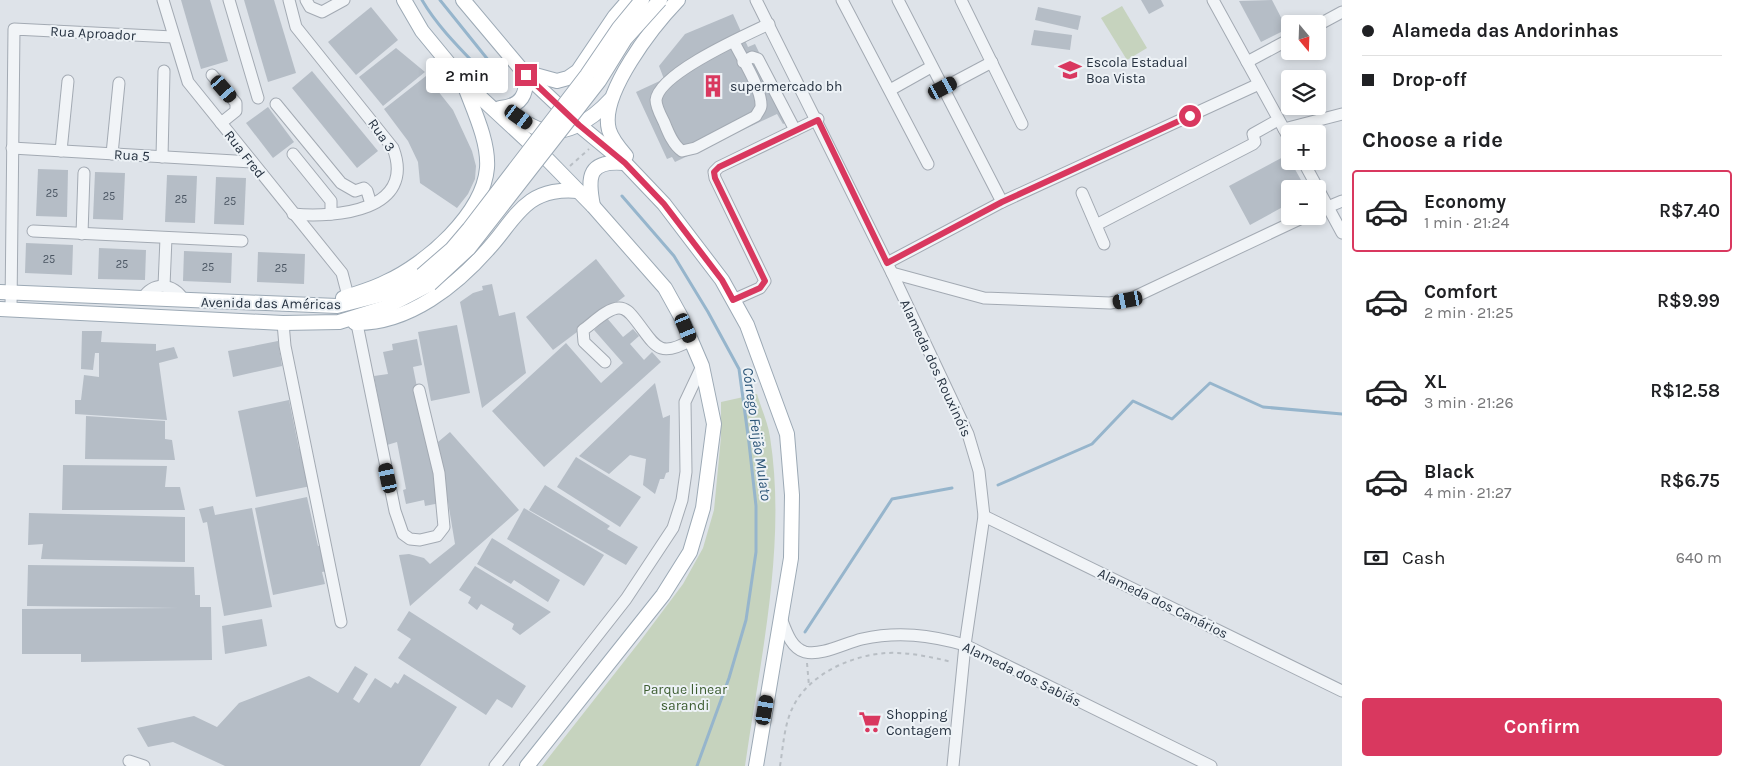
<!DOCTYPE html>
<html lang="en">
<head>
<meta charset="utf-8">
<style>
	:root { --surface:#fff; --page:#f2f2f2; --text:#202124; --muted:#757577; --line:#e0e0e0; --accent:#d9385f }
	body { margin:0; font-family:Karla,sans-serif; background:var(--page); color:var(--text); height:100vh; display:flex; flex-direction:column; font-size:19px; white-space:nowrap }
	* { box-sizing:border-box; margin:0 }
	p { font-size:16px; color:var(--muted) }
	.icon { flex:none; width:28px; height:28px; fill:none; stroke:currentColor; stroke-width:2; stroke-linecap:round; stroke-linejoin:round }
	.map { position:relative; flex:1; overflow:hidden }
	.details { display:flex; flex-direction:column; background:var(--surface); width:400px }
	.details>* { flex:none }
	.top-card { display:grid; align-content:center; height:110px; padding:0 20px; background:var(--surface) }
	.needle { width:32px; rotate:161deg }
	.buttons { position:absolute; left:1281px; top:15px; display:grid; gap:10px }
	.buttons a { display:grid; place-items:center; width:45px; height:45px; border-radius:5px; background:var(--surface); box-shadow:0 2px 8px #0003; font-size:25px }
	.end { position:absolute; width:22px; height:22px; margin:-11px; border:6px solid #d9385f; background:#fff; box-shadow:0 0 0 2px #fff }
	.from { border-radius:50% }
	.bubble { position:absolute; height:35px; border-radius:5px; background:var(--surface); box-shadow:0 2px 8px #0003; font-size:16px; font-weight:600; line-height:35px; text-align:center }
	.car { position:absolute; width:15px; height:30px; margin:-15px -8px; border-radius:6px; box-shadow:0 0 4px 1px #0007; background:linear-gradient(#222 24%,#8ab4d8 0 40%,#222 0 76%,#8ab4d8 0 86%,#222 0) }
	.top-card b { display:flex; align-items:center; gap:18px; height:48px; font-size:19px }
	.top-card b+b { border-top:1px solid var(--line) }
	.top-card i { width:12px; height:12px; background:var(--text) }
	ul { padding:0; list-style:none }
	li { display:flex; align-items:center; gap:15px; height:82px; margin:0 10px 8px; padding:0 10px; border:2px solid transparent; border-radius:5px }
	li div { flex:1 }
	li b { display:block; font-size:19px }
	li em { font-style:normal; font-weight:600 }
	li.active { border-color:var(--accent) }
	li>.icon { width:45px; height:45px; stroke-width:1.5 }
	h2 { padding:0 20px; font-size:22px; line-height:60px }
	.pay { display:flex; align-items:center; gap:12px; height:55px; padding:0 20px; font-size:19px }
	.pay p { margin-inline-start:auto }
	.action { display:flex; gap:10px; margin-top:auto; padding:10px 20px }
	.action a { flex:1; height:58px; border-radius:5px; background:var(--accent); color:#fff; font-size:20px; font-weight:600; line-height:58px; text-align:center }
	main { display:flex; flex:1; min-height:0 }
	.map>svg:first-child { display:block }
	.green { fill:#c6d3be }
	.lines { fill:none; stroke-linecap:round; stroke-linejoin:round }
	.stream { stroke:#96b5cc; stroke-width:3 }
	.building { fill:#b5bdc6 }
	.minor-casing { stroke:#a3aab3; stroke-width:13 }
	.major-casing { stroke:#9ca9b5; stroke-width:16 }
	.path { stroke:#b8bec4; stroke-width:2; stroke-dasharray:4 4; stroke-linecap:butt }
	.minor { stroke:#f1f4f7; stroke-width:11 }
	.major { stroke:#fff; stroke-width:14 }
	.major-bridge-casing { stroke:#9ca9b5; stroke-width:16; stroke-linecap:butt }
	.major-bridge { stroke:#fff; stroke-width:14 }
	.route { stroke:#d9385f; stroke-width:6 }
	.labels { text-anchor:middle; stroke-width:4; stroke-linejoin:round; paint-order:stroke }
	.number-label { font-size:11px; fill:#4a5562 }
	.street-label { font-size:14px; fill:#263241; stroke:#edf2f6 }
	.poi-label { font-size:14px; fill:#263241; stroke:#edf2f6; text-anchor:start }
	.park-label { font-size:14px; fill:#3e5e32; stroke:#edf2f6 }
	.water-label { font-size:15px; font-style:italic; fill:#2d5678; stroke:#edf2f6 }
</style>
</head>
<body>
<main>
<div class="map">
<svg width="1342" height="766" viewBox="0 0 1342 766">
	<rect width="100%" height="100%" fill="#dee3e9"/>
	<g class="green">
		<path d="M1122 6 1147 48 1127 60 1101 18Z"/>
		<path d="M757 394C761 408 768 423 770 437 787 544 760 660 745 766H542L641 640 683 584 703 548 714 510 721 437V402Z"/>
	</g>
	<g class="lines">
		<g class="stream">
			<path d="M422 0C440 31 469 57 493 83"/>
			<path d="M440 0 489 61"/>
			<path d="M622 196 674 256 708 312 739 369 749 443 756 506V552L746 620 729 678 697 766"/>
			<path d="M998 485 1092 444 1133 401 1172 419 1210 383 1263 407 1342 414"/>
			<path d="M805 632 892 499 952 488"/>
		</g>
	</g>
	<g class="building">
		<path d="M181 0H210L228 61 201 69Z"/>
		<path d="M244 0H274L296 73 268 82Z"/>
		<path d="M1141 0H1161L1164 6 1149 14Z"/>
		<path d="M1272 0 1287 29 1261 42 1239 1Z"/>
		<path d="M371 7 398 40 356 75 328 42Z"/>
		<path d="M1038 7 1081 16 1078 30 1035 20Z"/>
		<path d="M733 14 748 47 755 44 792 120 783 124 777 114 675 162 672 157 667 159 636 92 664 79 659 66 685 34Z"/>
		<path d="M1034 30 1072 35 1070 50 1031 45Z"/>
		<path d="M396 48 425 72 383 106 359 77Z"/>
		<path d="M312 71 378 151 357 168 292 88Z"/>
		<path d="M426 76 453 110 472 151 476 166 475 179 468 194 457 208 420 183 418 162 408 141 384 109Z"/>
		<path d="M268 107 294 142 273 158 246 123Z"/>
		<path d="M1287 155 1306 189H1290V203L1250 225 1229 186Z"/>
		<path d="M38 169 68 170 67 217 36 216Z"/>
		<path d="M95 172 125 173 123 220 93 219Z"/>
		<path d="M167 175 197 176 195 223 165 222Z"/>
		<path d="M216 177 246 178 244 225 214 224Z"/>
		<path d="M26 243 73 245 72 275 25 273Z"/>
		<path d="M99 248 146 250 145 280 98 279Z"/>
		<path d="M184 251 232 253 231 283 183 281Z"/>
		<path d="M258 252 305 254 304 284 257 282Z"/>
		<path d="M596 259 625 296 553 350 526 317Z"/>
		<path d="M492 284 499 316 515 312 526 373 482 408 460 302 473 293 483 290 482 286Z"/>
		<path d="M607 318 623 337 633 329 639 336 630 344 644 360 652 352 661 362 544 467 492 411 566 343 601 383 623 363 594 330Z"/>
		<path d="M457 325 470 393 431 401 418 332Z"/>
		<path d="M82 331H102L101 342 156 344V351L174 347 178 358 159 363 167 420 75 414V400H81L84 375 99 377V353H95L93 370 81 369Z"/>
		<path d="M417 339 422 365 413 367 440 503 425 506 424 500 406 504 403 490 406 489 397 442 387 445 374 376 388 374 383 352 393 350 392 344Z"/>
		<path d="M278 341 282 366 233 377 228 351Z"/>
		<path d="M655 383 663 418 670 415 669 472 666 473 664 479H660L655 494 643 485 646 459 630 455 609 474 579 456Z"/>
		<path d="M289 400 299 449 305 448 311 486 256 497 238 411Z"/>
		<path d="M86 416 165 421V439L172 440 175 460 85 459Z"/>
		<path d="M450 432 519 510 410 606 399 555 409 554 424 558 430 564 455 544 438 442Z"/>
		<path d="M576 457 641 497 620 527 557 487Z"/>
		<path d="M63 465 167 466 165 487H180L185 510H62Z"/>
		<path d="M545 485 610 526 607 529 638 547 626 565 529 510Z"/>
		<path d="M307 497 318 546 323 545 328 571 322 572 325 584 273 595 255 508Z"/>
		<path d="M213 506 215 515 252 508 272 607 224 616 207 522 203 523 199 509Z"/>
		<path d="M524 508 604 555 584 586 507 539Z"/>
		<path d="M29 513 185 517V562L41 559 43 544 28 545Z"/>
		<path d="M492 538 560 580 548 602 514 580 511 584 477 564Z"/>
		<path d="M28 565 194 567 195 595H200V607H211L212 660 81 662V654H22V609L178 608 27 606Z"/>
		<path d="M475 566 551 612 520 635 512 629 514 624 481 604 477 610 468 603 471 597 459 590Z"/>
		<path d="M409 611 526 686 512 708 497 699 486 715 398 658 411 639 397 630Z"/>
		<path d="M262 619 267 646 225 654 222 626Z"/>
		<path d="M355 666 368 674 353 699 359 703 375 678 391 688 395 682 398 684 404 674 457 707 420 766H225L173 742 148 747 137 728 194 716 217 727 239 703 309 676 338 693Z"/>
	</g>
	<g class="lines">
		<defs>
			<g id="minor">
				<path d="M163 0 188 82 342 273 348 296"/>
				<path d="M229 0 258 98"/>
				<path d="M289 0 296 27 393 148C417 211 336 218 293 214"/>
				<path d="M306 0 310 7 322 12 344 0"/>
				<path d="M756 0 892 273 968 434 979 471 984 516 965 645 953 766"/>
				<path d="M842 0 928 164"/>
				<path d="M898 0 1002 202"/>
				<path d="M961 0 1022 124"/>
				<path d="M1213 0 1290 140"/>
				<path d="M1318 25 1342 12"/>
				<path d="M734 42C741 57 762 89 761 106 761 109 757 113 756 116L695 148 682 151C673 145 668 132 664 122 661 116 656 107 656 100 659 73 746 35 769 24"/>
				<path d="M743 62 752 57 758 59 795 130"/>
				<path d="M1247 62 1290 39"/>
				<path d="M212 75 236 103V111L221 123"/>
				<path d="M943 88 992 62"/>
				<path d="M890 90 931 67"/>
				<path d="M276 104 341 183 355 191 364 188 367 191 371 204"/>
				<path d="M1284 129 1342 114"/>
				<path d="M12 148 252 162"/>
				<path d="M61 151 68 81"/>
				<path d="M112 154 119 83"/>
				<path d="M293 154 331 201V214"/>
				<path d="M162 157 164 71"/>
				<path d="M1303 161 1342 233"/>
				<path d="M1082 193 1104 244"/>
				<path d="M1318 211 1342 201"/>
				<path d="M1098 224 1253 144 1255 142 1253 134 1278 120"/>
				<path d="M33 231 242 241"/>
				<path d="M82 234 84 173"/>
				<path d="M887 263 1002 202 1259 84"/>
				<path d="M892 273 984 298 1110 303 1128 300 1306 216"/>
				<path d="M164 286 166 238"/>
				<path d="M142 299C154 281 173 283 184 300"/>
				<path d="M733 300 760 288 765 281 715 178 714 172 719 167 818 119"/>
				<path d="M11 308 14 29 173 37"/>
				<path d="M283 323 285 346 341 622"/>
				<path d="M357 324 395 511 403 534 410 539 420 540 437 536 444 527 439 473 419 390"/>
				<path d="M605 362 584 342 583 330C592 324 607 308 619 308 626 308 630 313 634 318 655 344 657 360 691 340"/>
				<path d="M984 516 1342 691"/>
				<path d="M781 618C786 631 791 648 805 652 822 656 845 643 862 639 898 631 930 635 965 645L1211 766"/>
				<path d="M129 761 144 766"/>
				<path d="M495 766 626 599 673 528 682 500 686 472 685 402 702 366"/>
			</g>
			<g id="major">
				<path d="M404 0 422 31 464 82 547 159 593 206 665 288 681 317 702 366 714 424 703 508 690 552 663 595 527 766"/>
				<path d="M463 0 526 75 579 125 625 163 664 204 722 280 747 325 787 434 792 495 791 558 756 766"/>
				<path d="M528 73 557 81 568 78 578 71 615 16 629 0"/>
				<path d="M500 108C522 106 527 94 526 75"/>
				<path d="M507 108C515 114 523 122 532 126 561 142 593 119 611 99"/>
				<path d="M626 156C620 149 612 140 609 130 599 94 654 25 678 0"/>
				<path d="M593 206C587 175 589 160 625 163"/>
				<path d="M0 292 337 306 384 294 422 275"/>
				<path d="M343 298C357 293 373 289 386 282 426 264 483 214 487 168 489 141 473 109 464 84"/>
				<path d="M0 309 283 323 339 322 384 308 430 284"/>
				<path d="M355 323C409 324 457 285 490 247 504 232 514 213 531 201 544 192 562 189 578 191"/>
			</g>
		</defs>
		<use href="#minor" class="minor-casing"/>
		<use href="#major" class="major-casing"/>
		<g class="path">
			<path d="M570 166 589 149"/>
			<path d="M807 663 809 686"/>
			<path d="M780 766C783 748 784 726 792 709 807 675 851 655 887 653 909 652 931 657 952 662"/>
		</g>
		<use href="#minor" class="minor"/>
		<use href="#major" class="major"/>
		<defs>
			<g id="major-bridge">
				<path d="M422 275 452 249 469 229 587 75 619 28 642 0"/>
				<path d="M430 284 469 248 599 81 625 39 660 0"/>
			</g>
		</defs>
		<use href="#major-bridge" class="major-bridge-casing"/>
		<use href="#major-bridge" class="major-bridge"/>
	</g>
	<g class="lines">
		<path class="route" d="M526 75 579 125 625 163 664 204 722 280 733 300 760 288 765 281 715 178 714 172 719 167 818 120 887 263 1002 202 1190 116"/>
	</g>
	<defs>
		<symbol id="school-bare" viewBox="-9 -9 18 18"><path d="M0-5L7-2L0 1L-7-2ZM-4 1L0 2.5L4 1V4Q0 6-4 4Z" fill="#d9385f" stroke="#edf2f6" stroke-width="2.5" paint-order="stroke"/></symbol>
		<symbol id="building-bare" viewBox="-9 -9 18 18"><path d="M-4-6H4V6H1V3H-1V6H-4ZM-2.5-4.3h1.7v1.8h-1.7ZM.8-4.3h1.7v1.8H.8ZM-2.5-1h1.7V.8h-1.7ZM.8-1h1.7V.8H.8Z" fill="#d9385f" stroke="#edf2f6" stroke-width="2.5" paint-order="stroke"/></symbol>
		<symbol id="supermarket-bare" viewBox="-9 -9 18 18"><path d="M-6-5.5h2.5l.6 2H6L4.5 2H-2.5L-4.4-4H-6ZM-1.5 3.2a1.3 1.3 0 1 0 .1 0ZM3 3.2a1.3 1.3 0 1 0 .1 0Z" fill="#d9385f" stroke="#edf2f6" stroke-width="2.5" paint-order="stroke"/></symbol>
	</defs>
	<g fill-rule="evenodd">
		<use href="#school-bare" x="1054" y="54" width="32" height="32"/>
		<use href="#building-bare" x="697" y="70" width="32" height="32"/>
		<use href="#supermarket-bare" x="854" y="706" width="32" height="32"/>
	</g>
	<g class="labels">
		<g class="number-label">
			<text x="52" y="197">25</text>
			<text x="109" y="200">25</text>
			<text x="181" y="203">25</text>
			<text x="230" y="205">25</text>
			<text x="49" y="263">25</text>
			<text x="122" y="268">25</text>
			<text x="208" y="271">25</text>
			<text x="281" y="272">25</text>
		</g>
		<g class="street-label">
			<text transform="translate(93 33) rotate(3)" y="5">Rua Aproador</text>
			<text transform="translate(382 135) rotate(55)" y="5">Rua 3</text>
			<text transform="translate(245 154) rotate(52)" y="5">Rua Fred</text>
			<text transform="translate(132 155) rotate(3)" y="5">Rua 5</text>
			<text transform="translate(271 303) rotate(1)" y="5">Avenida das Américas</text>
			<text transform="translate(936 368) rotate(65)" y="5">Alameda dos Rouxinóis</text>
			<text transform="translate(1163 603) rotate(26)" y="5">Alameda dos Canários</text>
			<text transform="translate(1022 674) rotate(26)" y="5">Alameda dos Sabiás</text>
		</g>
		<g class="poi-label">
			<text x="1086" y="67">Escola Estadual<tspan x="1086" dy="16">Boa Vista</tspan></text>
			<text x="730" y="91">supermercado bh</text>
			<text x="886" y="719">Shopping<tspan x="886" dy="16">Contagem</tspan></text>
		</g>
		<g class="park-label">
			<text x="685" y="694">Parque linear<tspan x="685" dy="16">sarandi</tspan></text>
		</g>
		<g class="water-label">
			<text transform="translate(757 434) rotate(82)" y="5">Córrego Feijão Mulato</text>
		</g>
	</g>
</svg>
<div class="buttons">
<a><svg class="needle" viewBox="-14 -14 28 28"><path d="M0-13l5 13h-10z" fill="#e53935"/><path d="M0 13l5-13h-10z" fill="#757577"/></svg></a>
<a><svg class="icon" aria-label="layers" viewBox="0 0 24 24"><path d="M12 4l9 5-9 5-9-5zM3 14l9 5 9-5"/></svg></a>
<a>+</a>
<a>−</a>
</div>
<i class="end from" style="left:1190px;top:116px"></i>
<i class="end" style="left:526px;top:75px"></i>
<div class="bubble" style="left:426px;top:58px;width:82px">2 min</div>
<i class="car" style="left:943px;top:88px;rotate:62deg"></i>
<i class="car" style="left:224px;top:89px;rotate:139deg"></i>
<i class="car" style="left:519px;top:117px;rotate:126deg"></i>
<i class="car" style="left:1128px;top:300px;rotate:259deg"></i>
<i class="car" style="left:686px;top:328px;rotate:157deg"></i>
<i class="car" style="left:388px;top:478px;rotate:348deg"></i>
<i class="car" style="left:765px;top:710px;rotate:10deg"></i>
</div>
<section class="details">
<div class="top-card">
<b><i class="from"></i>Alameda das Andorinhas</b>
<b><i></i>Drop-off</b>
</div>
<h2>Choose a ride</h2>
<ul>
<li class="active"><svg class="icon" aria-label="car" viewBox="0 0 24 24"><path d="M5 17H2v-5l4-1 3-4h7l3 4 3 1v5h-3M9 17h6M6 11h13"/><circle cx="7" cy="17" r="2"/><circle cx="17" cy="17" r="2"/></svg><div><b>Economy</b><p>1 min · 21:24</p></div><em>R$7.40</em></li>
<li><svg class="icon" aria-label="car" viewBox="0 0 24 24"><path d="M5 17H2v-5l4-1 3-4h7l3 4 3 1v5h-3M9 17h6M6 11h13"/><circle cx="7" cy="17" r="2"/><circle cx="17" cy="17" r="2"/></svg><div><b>Comfort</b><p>2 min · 21:25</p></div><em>R$9.99</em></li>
<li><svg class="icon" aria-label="car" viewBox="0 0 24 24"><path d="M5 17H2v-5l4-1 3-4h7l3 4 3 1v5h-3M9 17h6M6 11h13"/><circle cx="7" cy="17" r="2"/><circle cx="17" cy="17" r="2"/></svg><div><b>XL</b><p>3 min · 21:26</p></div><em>R$12.58</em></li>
<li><svg class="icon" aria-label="car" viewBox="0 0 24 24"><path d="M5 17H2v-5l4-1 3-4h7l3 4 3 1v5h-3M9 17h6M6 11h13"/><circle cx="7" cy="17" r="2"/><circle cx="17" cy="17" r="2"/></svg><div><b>Black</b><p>4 min · 21:27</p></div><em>R$6.75</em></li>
</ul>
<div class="pay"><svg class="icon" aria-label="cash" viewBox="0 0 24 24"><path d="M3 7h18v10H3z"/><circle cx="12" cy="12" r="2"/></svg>Cash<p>640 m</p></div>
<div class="action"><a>Confirm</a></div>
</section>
</main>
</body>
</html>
